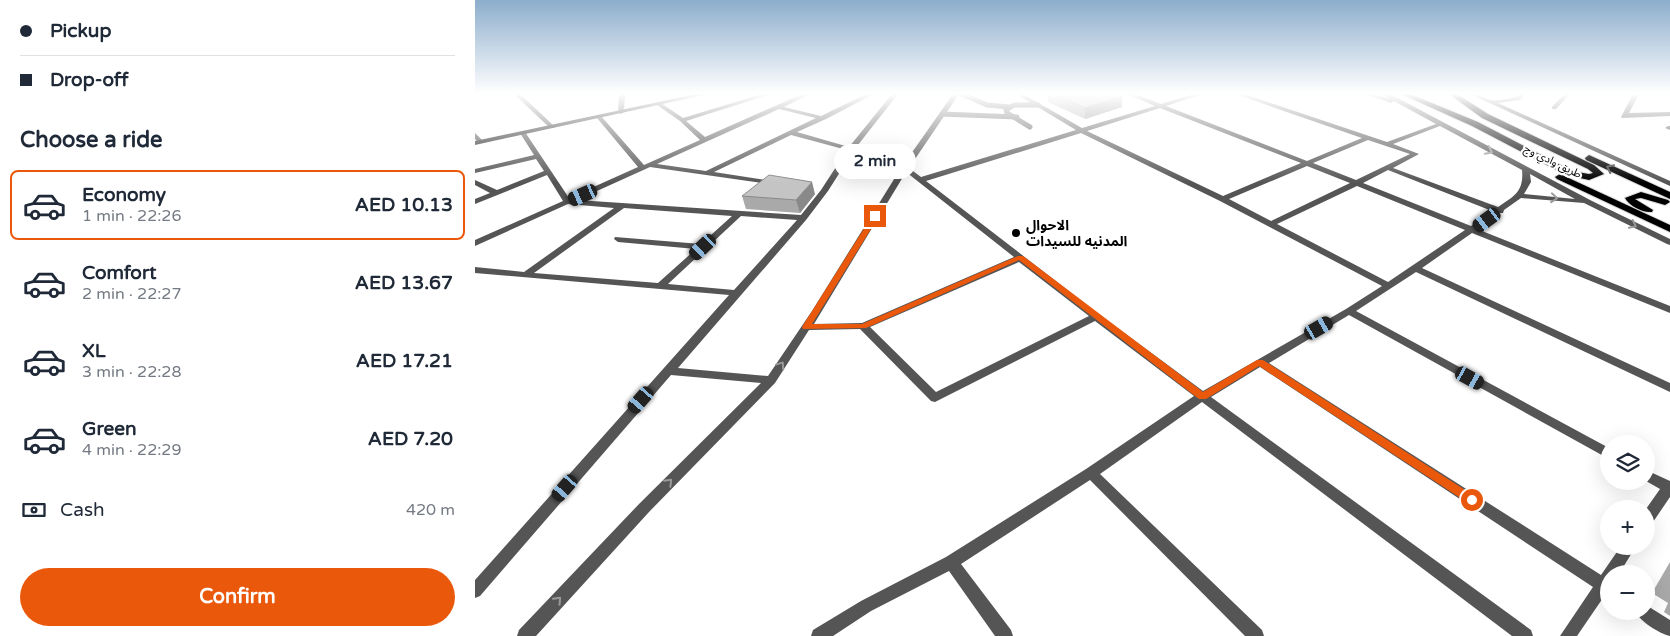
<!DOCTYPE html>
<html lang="en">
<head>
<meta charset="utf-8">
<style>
	:root { --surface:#fff; --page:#f6f6f7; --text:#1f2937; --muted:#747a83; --line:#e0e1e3; --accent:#ea580c }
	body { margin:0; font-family:"Varela Round","Noto Sans Arabic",sans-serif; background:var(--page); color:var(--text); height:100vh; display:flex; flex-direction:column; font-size:19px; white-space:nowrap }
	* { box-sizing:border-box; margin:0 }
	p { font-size:16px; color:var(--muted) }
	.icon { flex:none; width:28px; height:28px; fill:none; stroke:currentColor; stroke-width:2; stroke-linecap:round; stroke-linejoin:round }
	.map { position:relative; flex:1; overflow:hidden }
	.details { display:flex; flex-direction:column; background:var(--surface); width:475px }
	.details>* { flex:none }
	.banner { display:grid; align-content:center; height:110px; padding:0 20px; background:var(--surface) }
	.tools { position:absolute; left:1125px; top:435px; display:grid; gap:10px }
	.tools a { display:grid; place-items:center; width:55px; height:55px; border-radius:50%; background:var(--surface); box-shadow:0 5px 20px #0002; font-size:25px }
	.end { position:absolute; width:22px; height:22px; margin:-11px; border:6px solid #ea580c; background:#fff; box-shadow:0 0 0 2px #fff }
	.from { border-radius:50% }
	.bubble { position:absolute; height:35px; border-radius:18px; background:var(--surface); box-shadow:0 5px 20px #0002; font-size:16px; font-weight:700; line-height:35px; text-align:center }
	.car { position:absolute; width:15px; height:30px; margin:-15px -8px; border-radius:6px; box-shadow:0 0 4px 1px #0007; background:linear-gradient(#222 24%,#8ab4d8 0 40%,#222 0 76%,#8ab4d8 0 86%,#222 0) }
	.banner b { display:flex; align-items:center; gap:18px; height:48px; font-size:19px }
	.banner b+b { border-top:1px solid var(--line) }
	.banner i { width:12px; height:12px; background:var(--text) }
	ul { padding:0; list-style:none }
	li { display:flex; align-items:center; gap:15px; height:70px; margin:0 10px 8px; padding:0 10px; border:2px solid transparent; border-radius:8px }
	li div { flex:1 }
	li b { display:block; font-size:19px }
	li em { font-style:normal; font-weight:700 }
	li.selected { border-color:var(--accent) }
	li>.icon { width:45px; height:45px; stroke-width:1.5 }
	h2 { padding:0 20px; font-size:22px; line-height:60px }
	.pay { display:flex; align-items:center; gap:12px; height:55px; padding:0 20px; font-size:19px }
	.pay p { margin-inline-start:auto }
	.cta { display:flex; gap:10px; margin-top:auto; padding:10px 20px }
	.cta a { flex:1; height:58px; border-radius:30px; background:var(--accent); color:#fff; font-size:20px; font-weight:700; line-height:58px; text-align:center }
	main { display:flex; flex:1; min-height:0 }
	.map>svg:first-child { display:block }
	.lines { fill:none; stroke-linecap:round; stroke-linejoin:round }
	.primary-casing { stroke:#dbdbdb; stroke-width:2 }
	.lane { stroke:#555; stroke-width:5 }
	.street { fill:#555; fill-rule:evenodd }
	.secondary { fill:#222; fill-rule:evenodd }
	.primary { fill:#000; fill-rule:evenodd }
	.wall { fill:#a9a9a9 }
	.shaded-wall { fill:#898989 }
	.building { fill:#c4c4c4; stroke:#898989 }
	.oneway { stroke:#999 }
	.oneway2 { stroke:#595959 }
	.route { fill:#ea580c }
	.poi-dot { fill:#000; stroke:#fff; stroke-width:2 }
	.labels { text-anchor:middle; stroke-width:4.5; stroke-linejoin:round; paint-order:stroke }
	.far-street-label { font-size:11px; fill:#000; stroke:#fff }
	.poi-label { font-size:14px; font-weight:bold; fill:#000; stroke:#fff; text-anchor:start }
</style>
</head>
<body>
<main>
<section class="details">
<div class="banner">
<b><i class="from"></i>Pickup</b>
<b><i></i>Drop-off</b>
</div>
<h2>Choose a ride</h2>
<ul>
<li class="selected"><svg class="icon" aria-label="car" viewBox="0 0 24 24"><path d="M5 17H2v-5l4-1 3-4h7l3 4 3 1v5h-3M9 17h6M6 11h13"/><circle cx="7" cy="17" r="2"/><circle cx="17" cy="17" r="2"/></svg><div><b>Economy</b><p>1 min · 22:26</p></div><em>AED 10.13</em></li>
<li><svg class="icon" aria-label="car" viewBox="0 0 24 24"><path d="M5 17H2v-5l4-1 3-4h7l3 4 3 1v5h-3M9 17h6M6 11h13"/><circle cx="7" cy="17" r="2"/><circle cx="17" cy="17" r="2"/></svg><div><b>Comfort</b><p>2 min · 22:27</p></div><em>AED 13.67</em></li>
<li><svg class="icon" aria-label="car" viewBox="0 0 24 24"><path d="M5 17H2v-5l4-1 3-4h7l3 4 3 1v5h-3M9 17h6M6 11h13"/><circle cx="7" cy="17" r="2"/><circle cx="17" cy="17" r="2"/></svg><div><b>XL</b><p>3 min · 22:28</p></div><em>AED 17.21</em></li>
<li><svg class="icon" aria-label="car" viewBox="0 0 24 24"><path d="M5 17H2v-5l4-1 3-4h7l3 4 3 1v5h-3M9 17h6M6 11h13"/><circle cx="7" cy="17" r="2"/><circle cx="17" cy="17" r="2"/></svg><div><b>Green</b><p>4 min · 22:29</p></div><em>AED 7.20</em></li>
</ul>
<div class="pay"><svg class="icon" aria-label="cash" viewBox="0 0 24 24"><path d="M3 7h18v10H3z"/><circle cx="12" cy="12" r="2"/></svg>Cash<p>420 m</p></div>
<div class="cta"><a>Confirm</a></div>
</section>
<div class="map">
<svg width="1195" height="636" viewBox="0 0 1195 636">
	<rect width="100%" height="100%" fill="#fff"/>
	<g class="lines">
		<defs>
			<g id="primary">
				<path d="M926 94H935L1003 122 1097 171 1114 174 1118 173 1113 169 1007 118 974 94H982L1013 114 1119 165 1129 174 1114 180 1091 175 997 126Z"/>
				<path d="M1114 155 1195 192V199L1111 160 1110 158Z"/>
				<path d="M1085 174 1195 225V232L1082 179 1080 177Z"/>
				<path d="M1166 192 1193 200 1195 202 1190 205 1166 198 1160 199 1178 210 1177 212C1168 213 1154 206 1150 198Z"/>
			</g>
		</defs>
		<use href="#primary" class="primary-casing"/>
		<g class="lane">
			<path d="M487 94 512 105 535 107"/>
			<path d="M467 114 542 117"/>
			<path d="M555 127 532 113 531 110 539 105H563"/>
		</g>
		<g class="street">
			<path d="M39 94H45L79 126V128H75Z"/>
			<path d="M144 94H150L149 112 146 114 143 112Z"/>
			<path d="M287 94H296L211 121 230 137 327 94H335L309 107 346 116 391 94H399L351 119 322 132 374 147 417 94H423L379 150 353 191 331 220 203 368 293 376 337 311 426 168 478 94H484L434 168 446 177 601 130 541 94H548L607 128 680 106 652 94H660L686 104 719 94H728L691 106 832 161 887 138 760 94H769L912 142 961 124 919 101 916 103 890 94H899L914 99 907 94H915L1117 201 1195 239V245L1192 244 1109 203 1046 198 1029 210 1028 213H1025L1002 229 1195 306V313L997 233 947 268 1195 383V392L941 272 881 311 1134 448V459L874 315 794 363 1126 575 1146 546H1161L1144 574H1134V596L1130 595 1102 636H1085L1118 587 785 367 736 397 1056 630 1058 636H1037L727 402 625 474 787 630 789 636H770L615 480 486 564 536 630 538 636H520L474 571 396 611 358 636H336L338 630 386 601 471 557 611 469 719 396 620 321 460 402 456 401 385 329 334 330 300 383 174 512 61 636H42L44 630 164 504 286 383 196 375 5 596 0 598V580L254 295 0 273V267L49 272 139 208 93 204 0 246V240L88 201 72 175 0 204V199L15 193 0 185V180L22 190 69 171 61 159 0 173V169L59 155 45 133 50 132 94 198 163 167 122 118V116H126L169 165 225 140 205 121 182 105V103H186L208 118ZM685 108 826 163 748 196 612 131ZM304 109 341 118 231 171 182 164ZM965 126 1047 170C1049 192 1039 196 1023 207L918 168 944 154 918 144ZM606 133 745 201 907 286 871 309 728 391 625 315 451 181ZM316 135 372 150 346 190 326 215 102 200 175 167 301 185V181H298L239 172ZM893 140 935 154 881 180 838 163ZM832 166 875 183 796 221 754 199ZM913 170 1017 211 996 226 888 183ZM431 172 539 257 387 323 339 324ZM1055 174 1100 199 1049 194 1056 182ZM882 186 990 230 913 282 802 224ZM149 208 257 216 226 244 140 237 139 239 143 242 221 249 183 283 59 273ZM266 216 322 220 259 290 193 284ZM544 262 614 316 461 392 395 327Z"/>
			<path d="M995 94C1004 94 1008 98 1016 100 1023 101 1039 99 1045 94H1051L1045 100 1023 103 1195 181V186Z"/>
			<path d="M1089 94H1095L1081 109H1077V107Z"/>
			<path d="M1158 94H1164L1154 113 1195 112V116L1147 118 1146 117Z"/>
			<path d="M1193 126H1195V130L1190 128Z"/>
			<path d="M0 133 8 141V143H4L0 139Z"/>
			<path d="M1171 470 1195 481V497L1176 525 1171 527V509L1185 489 1171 481Z"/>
			<path d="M1171 605 1195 620V636C1185 634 1164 621 1160 611H1171Z"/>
		</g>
		<path class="secondary" d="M221 94H233L0 145V141Z"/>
		<use href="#primary" class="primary"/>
	</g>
	<g class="wall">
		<path d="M573 94H642L647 96V107L610 119 573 102Z"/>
		<path d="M340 194 325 213 271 209 267 196Z"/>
		<path d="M1195 562V616L1189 612 1193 603 1177 593Z"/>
	</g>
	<g class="shaded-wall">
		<path d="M647 96V107L610 119V108Z"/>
		<path d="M337 182 340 194 325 213 321 200Z"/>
	</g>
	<g class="building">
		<path d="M580 94H642L647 96 610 108Z"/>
		<path d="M294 175 337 182 321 200 267 196Z"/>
	</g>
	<defs><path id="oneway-chevron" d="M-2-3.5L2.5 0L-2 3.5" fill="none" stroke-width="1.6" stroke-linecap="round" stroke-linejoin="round" transform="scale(1.25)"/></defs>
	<g class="oneway">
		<use href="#oneway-chevron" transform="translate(1014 151) rotate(28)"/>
		<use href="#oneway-chevron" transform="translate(1079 198) rotate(6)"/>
		<use href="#oneway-chevron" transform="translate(1158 225) rotate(26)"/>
		<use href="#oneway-chevron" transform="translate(306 365) rotate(-56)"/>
		<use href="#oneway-chevron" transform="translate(194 482) rotate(-45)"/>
		<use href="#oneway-chevron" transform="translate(83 600) rotate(-47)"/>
	</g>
	<use class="oneway2" href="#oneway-chevron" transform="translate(1135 168) rotate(-154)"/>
	<linearGradient id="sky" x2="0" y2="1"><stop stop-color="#8cadcc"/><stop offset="0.51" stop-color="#fff"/><stop offset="1" stop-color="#fff" stop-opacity="0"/></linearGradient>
	<rect width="1195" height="183" fill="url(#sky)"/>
	<path class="route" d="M400 214 404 216 337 324H387L543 256H548L728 392 782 360H788L1001 497 1002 500 997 505 993 503 784 366 731 399H724L544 260 391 328 328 329 327 327 397 216Z"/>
	<circle class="poi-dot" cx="541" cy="233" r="5"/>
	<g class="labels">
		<g class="far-street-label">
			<text transform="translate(1078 161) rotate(26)" y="4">طريق وادي وج</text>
		</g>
		<g class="poi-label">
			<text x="551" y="230">الاحوال<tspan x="551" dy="16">المدنيه للسيدات</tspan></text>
		</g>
	</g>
</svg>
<div class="tools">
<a><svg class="icon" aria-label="layers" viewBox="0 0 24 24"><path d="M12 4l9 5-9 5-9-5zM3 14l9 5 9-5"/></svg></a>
<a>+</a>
<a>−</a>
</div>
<i class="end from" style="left:997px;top:500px"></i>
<i class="end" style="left:400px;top:216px"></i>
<div class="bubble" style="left:359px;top:144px;width:82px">2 min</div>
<i class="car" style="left:108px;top:195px;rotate:246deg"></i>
<i class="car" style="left:1012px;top:220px;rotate:234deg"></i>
<i class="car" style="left:228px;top:247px;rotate:227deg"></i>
<i class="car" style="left:844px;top:328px;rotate:60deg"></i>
<i class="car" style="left:995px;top:378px;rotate:119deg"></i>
<i class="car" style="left:166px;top:400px;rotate:221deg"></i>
<i class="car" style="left:90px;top:488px;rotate:221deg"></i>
</div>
</main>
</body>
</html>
